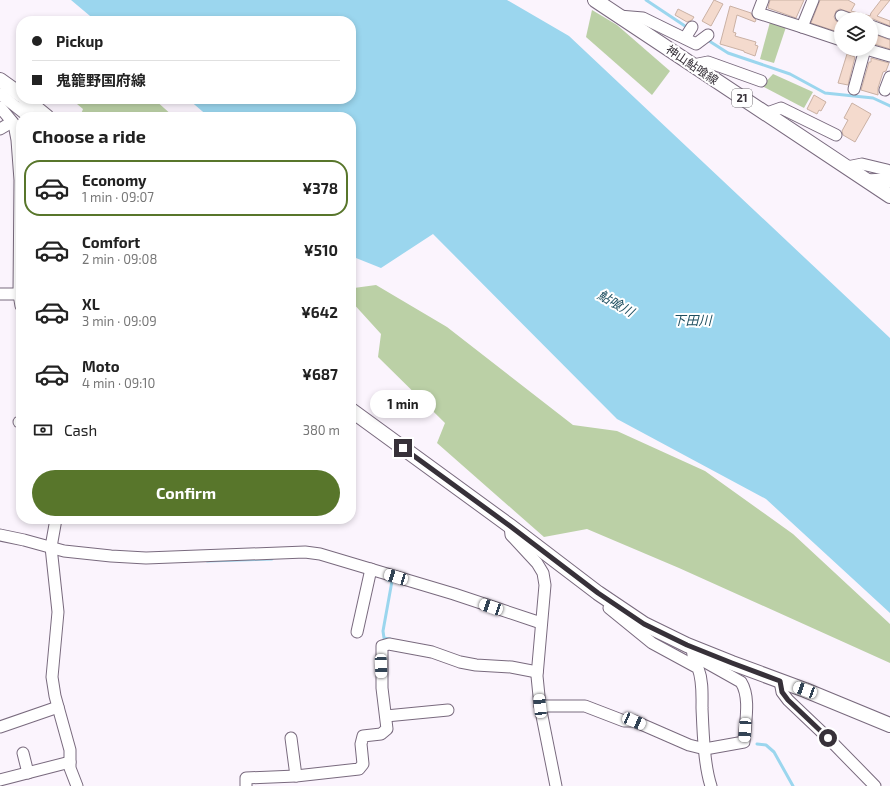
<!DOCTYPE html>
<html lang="en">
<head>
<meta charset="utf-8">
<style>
	:root { --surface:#fff; --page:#f6f6f6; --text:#222; --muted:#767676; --line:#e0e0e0; --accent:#58762b }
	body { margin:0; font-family:"Exo 2","Noto Sans JP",sans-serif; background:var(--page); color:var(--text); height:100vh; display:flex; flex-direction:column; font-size:15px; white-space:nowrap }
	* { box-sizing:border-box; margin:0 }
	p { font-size:13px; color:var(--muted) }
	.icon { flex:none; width:22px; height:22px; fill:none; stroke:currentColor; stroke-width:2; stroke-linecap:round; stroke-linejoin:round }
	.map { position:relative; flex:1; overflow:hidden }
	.side { position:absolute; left:16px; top:112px; width:340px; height:412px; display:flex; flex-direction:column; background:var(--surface); border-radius:16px; box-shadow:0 2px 6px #0003 }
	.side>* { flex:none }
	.banner { position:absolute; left:16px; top:16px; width:340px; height:88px; border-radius:16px; box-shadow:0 2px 6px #0003; display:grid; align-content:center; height:88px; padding:0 16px; background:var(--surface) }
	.controls { position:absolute; left:834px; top:12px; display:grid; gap:8px }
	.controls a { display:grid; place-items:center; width:44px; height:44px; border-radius:50%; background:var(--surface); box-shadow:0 2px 6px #0003; font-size:20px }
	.end { position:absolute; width:18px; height:18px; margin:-9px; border:5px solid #373139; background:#fff; box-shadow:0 0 0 2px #fff }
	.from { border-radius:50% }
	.bubble { position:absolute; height:28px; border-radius:14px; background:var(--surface); box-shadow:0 2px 6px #0003; font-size:13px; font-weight:700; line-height:28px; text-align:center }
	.car { position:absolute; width:12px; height:24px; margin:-12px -6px; border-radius:5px; box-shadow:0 0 3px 1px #0007; background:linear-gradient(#fff 24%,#345 0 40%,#fff 0 76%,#345 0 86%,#fff 0) }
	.banner b { display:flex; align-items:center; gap:14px; height:38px; font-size:15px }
	.banner b+b { border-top:1px solid var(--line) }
	.banner i { width:10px; height:10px; background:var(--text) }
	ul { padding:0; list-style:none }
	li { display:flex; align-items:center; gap:12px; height:56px; margin:0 8px 6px; padding:0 8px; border:2px solid transparent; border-radius:16px }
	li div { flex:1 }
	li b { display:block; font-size:15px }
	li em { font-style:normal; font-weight:700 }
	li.on { border-color:var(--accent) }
	li>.icon { width:36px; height:36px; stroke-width:1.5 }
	h2 { padding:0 16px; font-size:18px; line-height:48px }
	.pay { display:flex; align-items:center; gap:10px; height:44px; padding:0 16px; font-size:15px }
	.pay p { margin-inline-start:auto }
	.action { display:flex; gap:8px; margin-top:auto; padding:8px 16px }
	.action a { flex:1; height:46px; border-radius:24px; background:var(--accent); color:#fff; font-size:16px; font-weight:700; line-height:46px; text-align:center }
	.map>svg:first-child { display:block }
	.green { fill:#bbd0a6 }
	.water { fill:#9bd6ee }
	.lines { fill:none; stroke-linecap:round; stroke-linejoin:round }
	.stream { stroke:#9bd6ee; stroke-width:3 }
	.building { fill:#f4dacd; stroke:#cab1a4 }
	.minor-casing { stroke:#796a7e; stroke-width:13 }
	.major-casing { stroke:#796a7e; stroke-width:16 }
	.minor { stroke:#fff; stroke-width:11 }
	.major { stroke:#fff; stroke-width:14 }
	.route { stroke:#373139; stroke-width:5 }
	.labels { text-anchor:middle; stroke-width:4; stroke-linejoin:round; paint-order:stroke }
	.shield { fill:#fff; stroke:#736f74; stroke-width:1 }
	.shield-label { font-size:11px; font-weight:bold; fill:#373139 }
	.street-label { font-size:12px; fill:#373139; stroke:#fff }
	.water-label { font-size:13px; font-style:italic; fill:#1f5061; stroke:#fff }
</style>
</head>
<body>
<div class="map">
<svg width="890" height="786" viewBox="0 0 890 786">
	<rect width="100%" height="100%" fill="#fbf4fd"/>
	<g class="green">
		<path d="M592 10 617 25 670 71 652 95 586 37Z"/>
		<path d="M770 22 786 27 774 63 760 59Z"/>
		<path d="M773 74 813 92 804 108 762 86Z"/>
		<path d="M71 99H154L174 117H80L83 109Z"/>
		<path d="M376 285 447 327 573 425 617 431 705 471 793 534 890 624V663L679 568 587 529 544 537 437 443 445 423 378 357 381 334 351 301V297L354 288Z"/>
	</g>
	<path class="water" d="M71 0H507L569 36 890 338V613L766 499 617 419 433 234 381 268 351 256V117H209L188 99H351V21H96Z"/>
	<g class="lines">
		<g class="stream">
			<path d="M646 0 688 28"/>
			<path d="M706 39 728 53 790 74 825 93 873 98 890 106"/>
			<path d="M207 561 272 559"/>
			<path d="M388 580 392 581 383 631 384 638 390 639"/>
			<path d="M757 744 766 745 774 752 793 786"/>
		</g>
	</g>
	<g class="building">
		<path d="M714 0 723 4 711 26 702 21Z"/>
		<path d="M770 0H804L796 18 768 8Z"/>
		<path d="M820 0H848L855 4 851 11 870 16 871 13 881 0H890L877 16 890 21V26L873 19H856L855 15 852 13 840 9 836 11 834 17 836 21 841 23V33L811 23Z"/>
		<path d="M730 6 751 13 753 17 756 20 755 22 737 15 733 32 736 33 735 36 756 42 755 45 758 46 755 56 744 52V51L720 44Z"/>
		<path d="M678 9 694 17 692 20 687 22 675 15Z"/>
		<path d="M871 33 890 40V49L871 43Z"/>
		<path d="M847 54 855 57 848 85 838 83Z"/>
		<path d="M871 58 889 63 886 71 883 72 878 88V95L861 90 869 62H871Z"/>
		<path d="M814 95 826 102 821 111 819 110 817 114 807 109Z"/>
		<path d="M852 103 871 114 855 142 843 135 842 131 848 120 844 118Z"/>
	</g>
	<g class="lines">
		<defs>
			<g id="minor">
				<path d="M763 0 758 13 802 27 813 0"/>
				<path d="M619 16 643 18 696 44 708 35"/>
				<path d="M841 16 849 19"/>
				<path d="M871 26 890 33"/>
				<path d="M802 27 841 40"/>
				<path d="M685 38 692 27"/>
				<path d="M866 49 890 56"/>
				<path d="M693 65 708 62 761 81"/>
				<path d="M854 89 865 49"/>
				<path d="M885 90 890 77"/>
				<path d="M0 94 29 117"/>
				<path d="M0 107 14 124 17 140 20 180 19 294 21 306"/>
				<path d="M767 113 781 108 836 135"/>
				<path d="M0 129 12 122"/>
				<path d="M847 167 862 164 887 170 890 172"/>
				<path d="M866 180 885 179 890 182"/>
				<path d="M0 294H19"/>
				<path d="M19 422H21"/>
				<path d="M56 519 51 547 58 612 52 677 55 696 70 750V768L77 786"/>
				<path d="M510 526 511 535 537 563 543 573 545 585 537 676 540 706 556 786"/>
				<path d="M0 535 24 540 64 551 111 556 146 558 305 552 320 554 454 594 541 623"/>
				<path d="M609 608 652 643 698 668C703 681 702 695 702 708 703 731 704 765 711 786"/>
				<path d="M357 632 371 569"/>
				<path d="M780 681 782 692 788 700 828 738 875 786"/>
				<path d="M540 706H585L624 721H634L689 745 705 749 744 742C745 723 751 698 741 682L693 655 692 647"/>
				<path d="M386 716 448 710"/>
				<path d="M0 727 58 707"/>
				<path d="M291 738 296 776"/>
				<path d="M23 753 28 773"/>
				<path d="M0 780 70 762"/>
				<path d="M246 786V778L296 776 359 769 363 764 361 744 363 736 381 734 387 729 382 688V646L389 644 432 652 460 662 476 665 511 667 537 672"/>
			</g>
			<g id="major">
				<path d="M595 0 890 196"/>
				<path d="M0 80 21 95"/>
				<path d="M25 99 47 117"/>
				<path d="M351 410 510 526 598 593 644 624 687 645 732 663 805 690 890 725"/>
			</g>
		</defs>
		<use href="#minor" class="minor-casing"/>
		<use href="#major" class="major-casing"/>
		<use href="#minor" class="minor"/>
		<use href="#major" class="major"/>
	</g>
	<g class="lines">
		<path class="route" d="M403 448 510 526 598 593 644 624 687 645 732 663 780 681 782 692 788 700 828 738"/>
	</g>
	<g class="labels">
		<rect class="shield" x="732" y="89" width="20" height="18" rx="3"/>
		<g class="shield-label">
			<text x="742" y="102">21</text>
		</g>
		<g class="street-label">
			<text transform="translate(692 65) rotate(34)" y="4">神山鮎喰線</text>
		</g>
		<g class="water-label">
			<text transform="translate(616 303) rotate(30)" y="5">鮎喰川</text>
			<text x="692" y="325">下田川</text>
		</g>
	</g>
</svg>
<div class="controls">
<a><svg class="icon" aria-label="layers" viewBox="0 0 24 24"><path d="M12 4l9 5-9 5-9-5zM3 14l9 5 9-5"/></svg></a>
</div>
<i class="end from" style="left:828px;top:738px"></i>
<i class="end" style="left:403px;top:448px"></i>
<div class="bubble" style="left:370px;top:390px;width:66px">1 min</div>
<i class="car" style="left:396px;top:577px;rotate:287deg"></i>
<i class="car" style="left:491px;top:607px;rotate:289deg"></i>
<i class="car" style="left:381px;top:666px;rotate:178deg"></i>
<i class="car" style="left:805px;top:690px;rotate:290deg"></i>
<i class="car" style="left:540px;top:706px;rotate:354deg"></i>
<i class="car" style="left:634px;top:721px;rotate:113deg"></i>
<i class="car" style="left:745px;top:730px;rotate:183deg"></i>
<div class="banner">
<b><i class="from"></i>Pickup</b>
<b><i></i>鬼籠野国府線</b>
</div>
<section class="side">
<h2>Choose a ride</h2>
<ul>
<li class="on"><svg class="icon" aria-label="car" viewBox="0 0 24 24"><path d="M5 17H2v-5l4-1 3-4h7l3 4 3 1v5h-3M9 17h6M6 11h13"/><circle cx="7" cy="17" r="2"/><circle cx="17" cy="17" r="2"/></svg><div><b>Economy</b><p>1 min · 09:07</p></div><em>¥378</em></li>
<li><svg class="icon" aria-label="car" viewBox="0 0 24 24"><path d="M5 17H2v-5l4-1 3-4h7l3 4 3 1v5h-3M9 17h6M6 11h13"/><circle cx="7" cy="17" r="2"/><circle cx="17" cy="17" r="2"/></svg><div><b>Comfort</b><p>2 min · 09:08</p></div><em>¥510</em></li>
<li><svg class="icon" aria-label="car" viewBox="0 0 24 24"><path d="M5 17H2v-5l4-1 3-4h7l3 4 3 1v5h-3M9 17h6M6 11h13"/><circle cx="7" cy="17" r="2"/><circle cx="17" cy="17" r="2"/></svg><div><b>XL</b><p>3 min · 09:09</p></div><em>¥642</em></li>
<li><svg class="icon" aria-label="car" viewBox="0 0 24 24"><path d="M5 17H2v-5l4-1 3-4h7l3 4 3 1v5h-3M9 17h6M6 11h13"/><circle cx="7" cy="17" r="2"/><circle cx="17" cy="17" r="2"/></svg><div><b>Moto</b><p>4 min · 09:10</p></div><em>¥687</em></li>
</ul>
<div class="pay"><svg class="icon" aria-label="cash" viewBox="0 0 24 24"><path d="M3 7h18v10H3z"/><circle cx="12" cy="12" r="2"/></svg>Cash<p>380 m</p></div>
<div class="action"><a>Confirm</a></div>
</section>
</div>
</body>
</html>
